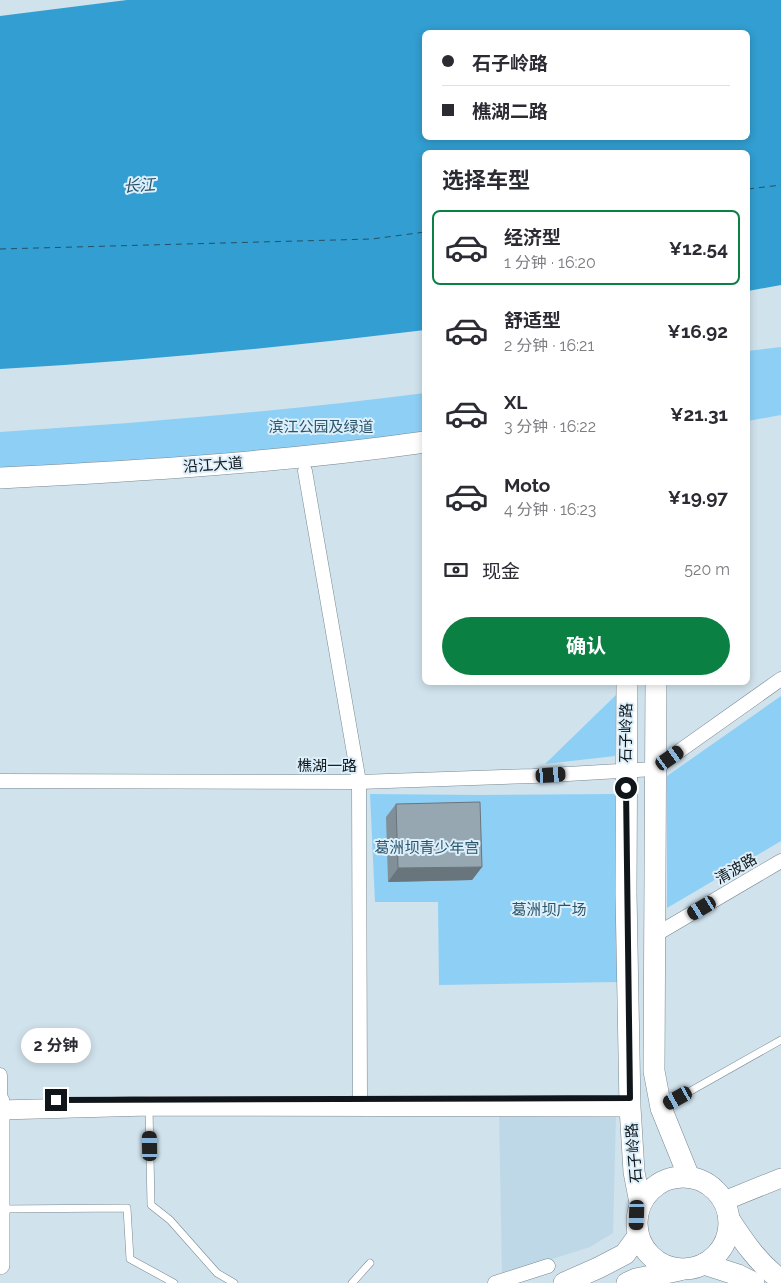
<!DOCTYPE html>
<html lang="zh">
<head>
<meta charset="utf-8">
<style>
	:root { --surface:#fff; --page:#f7f7f7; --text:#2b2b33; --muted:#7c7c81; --line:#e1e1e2; --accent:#0b8043 }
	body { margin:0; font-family:Raleway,"Noto Sans SC",sans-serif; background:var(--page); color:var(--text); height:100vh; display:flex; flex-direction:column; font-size:19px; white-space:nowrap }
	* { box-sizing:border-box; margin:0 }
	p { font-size:16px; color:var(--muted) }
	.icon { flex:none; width:28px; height:28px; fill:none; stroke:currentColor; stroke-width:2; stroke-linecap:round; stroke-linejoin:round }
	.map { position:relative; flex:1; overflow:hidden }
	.drawer { position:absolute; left:422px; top:150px; width:328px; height:535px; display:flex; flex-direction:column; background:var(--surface); border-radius:8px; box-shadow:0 2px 8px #0003 }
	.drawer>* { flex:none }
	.banner { position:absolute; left:422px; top:30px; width:328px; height:110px; border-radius:8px; box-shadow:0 2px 8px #0003; display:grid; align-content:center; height:110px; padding:0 20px; background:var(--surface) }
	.end { position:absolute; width:22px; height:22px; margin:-11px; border:6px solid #0f1519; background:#fff; box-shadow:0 0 0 2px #fff }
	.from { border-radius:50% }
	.bubble { position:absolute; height:35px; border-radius:18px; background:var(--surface); box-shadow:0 2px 8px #0003; font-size:16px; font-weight:700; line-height:35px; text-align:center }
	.car { position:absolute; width:15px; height:30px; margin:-15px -8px; border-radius:6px; box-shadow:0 0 4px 1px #0007; background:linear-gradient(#222 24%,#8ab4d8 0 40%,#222 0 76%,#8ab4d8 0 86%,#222 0) }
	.banner b { display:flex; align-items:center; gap:18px; height:48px; font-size:19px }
	.banner b+b { border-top:1px solid var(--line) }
	.banner i { width:12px; height:12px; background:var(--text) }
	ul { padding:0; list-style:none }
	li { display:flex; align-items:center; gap:15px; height:75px; margin:0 10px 8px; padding:0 10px; border:2px solid transparent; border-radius:8px }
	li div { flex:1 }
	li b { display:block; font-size:19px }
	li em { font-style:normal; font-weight:700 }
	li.selected { border-color:var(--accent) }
	li>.icon { width:45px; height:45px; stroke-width:1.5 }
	h2 { padding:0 20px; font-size:22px; line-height:60px }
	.pay { display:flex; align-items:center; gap:12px; height:55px; padding:0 20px; font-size:19px }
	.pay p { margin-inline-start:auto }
	.button { display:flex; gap:10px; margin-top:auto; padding:10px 20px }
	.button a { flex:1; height:58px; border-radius:30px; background:var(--accent); color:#fff; font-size:20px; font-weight:700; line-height:58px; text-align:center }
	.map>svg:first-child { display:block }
	.built { fill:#bfd8e7 }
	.green { fill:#8ed0f5 }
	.water { fill:#329ed1; fill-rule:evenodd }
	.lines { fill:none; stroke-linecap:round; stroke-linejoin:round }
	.ferry { stroke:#265066; stroke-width:1; stroke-dasharray:6 5; stroke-linecap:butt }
	.lane-casing { stroke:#788892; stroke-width:8 }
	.street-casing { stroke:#788892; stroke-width:15 }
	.secondary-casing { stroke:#788892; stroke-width:20 }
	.primary-casing { stroke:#788892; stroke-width:22 }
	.lane { stroke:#fff; stroke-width:7 }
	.street { stroke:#fff; stroke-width:14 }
	.secondary { stroke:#fff; stroke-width:19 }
	.primary { stroke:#fff; stroke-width:21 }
	.wall { fill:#819098 }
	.shaded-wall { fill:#69757c }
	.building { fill:#96a7b1; stroke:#69757c }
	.route { stroke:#0f1519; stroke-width:6 }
	.labels { text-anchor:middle; stroke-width:4; stroke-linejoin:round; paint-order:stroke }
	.park-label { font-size:15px; fill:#29546a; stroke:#ddeffa }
	.street-label { font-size:15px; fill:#0f1519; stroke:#ddeffa }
	.water-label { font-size:16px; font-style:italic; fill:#265066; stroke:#ddeffa }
</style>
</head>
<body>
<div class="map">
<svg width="781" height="1283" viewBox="0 0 781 1283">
	<rect width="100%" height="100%" fill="#d0e2ec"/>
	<path class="built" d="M616 1114 613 1233 590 1247 502 1275 499 1115Z"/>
	<g class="green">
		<path d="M781 347V415L748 421V351Z"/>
		<path d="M425 393V435L322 450 0 471V432C142 423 284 411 425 393Z"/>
		<path d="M617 694 615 756 545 764Z"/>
		<path d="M781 696V841L667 908V776Z"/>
		<path d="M370 794 480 795 615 794 618 982 439 985 438 902H375Z"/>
	</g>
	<path class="water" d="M127 0H781V285L748 291V152H425V330C284 347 142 361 0 369V16ZM425 32H748V138H425Z"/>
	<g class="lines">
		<g class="ferry">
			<path d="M748 189 781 185"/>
			<path d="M0 249 372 239 425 232"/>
		</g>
		<defs>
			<g id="lane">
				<path d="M664 1106 781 1040"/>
				<path d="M149 1107 151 1205 170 1220 217 1273 234 1283"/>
				<path d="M1 1209 127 1208 130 1259 174 1283"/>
				<path d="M352 1283 370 1263"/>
			</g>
			<g id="street">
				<path d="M305 471 359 782 360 1098"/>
				<path d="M0 781 359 782 533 776 654 769 781 679"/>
				<path d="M655 935 781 861"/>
				<path d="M0 1075V1101"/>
				<path d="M495 1283 548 1266"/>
			</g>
			<g id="secondary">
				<path d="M0 1110 149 1106 630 1107"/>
				<path d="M724 1201 781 1178"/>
				<path d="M0 1265V1101"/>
			</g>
			<g id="primary">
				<path d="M0 478C142 471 284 462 425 442"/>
				<path d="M627 682 626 893 630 1107 634 1172 640 1203"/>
				<path d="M656 682 654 1071 661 1108 689 1177"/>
				<circle cx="683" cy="1223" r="46"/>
				<path d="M729 1219C743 1241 759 1264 781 1280"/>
				<path d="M704 1264 738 1275 754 1283"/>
				<path d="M564 1283 598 1268 625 1254 638 1236"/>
				<path d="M627 1283 636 1279 680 1270"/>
			</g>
		</defs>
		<use href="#lane" class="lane-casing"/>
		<use href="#street" class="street-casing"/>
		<use href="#secondary" class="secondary-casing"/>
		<use href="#primary" class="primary-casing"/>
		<use href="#lane" class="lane"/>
		<use href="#street" class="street"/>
		<use href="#secondary" class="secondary"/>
		<use href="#primary" class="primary"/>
	</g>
	<path class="wall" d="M396 804 482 867 472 880 388 882 386 817Z"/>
	<path class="shaded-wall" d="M482 867 472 880 388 882 398 868Z"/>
	<path class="building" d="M480 802 482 867 398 868 396 804Z"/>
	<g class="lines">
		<path class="route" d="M56 1100 630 1098 626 788"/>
	</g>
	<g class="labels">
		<g class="park-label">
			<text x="321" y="432">滨江公园及绿道</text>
			<text x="427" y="853">葛洲坝青少年宫</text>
			<text x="549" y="915">葛洲坝广场</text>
		</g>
		<g class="street-label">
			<text transform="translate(213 465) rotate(-4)" y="5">沿江大道</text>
			<text transform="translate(626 733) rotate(-89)" y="5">石子岭路</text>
			<text x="327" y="771">樵湖一路</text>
			<text transform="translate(736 869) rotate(-30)" y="5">清波路</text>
			<text transform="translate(634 1153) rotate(-95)" y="5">石子岭路</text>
		</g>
		<g class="water-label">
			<text transform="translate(139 185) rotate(-4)" y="6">长江</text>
		</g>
	</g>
</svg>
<i class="end from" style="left:626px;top:788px"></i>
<i class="end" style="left:56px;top:1100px"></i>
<div class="bubble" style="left:21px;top:1028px;width:70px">2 分钟</div>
<i class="car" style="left:670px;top:758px;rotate:55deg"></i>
<i class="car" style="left:551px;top:775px;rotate:86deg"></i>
<i class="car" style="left:702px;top:908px;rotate:239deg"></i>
<i class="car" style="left:678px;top:1098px;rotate:241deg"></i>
<i class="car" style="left:150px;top:1146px;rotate:359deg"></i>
<i class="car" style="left:637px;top:1215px;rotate:182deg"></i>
<div class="banner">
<b><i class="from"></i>石子岭路</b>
<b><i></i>樵湖二路</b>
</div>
<section class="drawer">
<h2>选择车型</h2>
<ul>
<li class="selected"><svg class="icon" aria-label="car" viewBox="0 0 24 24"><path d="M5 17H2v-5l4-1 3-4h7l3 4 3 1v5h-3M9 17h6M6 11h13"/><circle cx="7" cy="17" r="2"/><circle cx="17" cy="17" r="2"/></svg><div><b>经济型</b><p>1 分钟 · 16:20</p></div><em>¥12.54</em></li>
<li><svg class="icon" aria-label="car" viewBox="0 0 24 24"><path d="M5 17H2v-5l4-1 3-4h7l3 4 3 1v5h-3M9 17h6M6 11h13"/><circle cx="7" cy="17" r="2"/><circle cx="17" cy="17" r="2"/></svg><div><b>舒适型</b><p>2 分钟 · 16:21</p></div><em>¥16.92</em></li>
<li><svg class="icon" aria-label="car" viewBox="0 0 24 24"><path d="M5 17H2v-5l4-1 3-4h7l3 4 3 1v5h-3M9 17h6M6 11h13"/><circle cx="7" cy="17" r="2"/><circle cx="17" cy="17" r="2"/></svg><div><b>XL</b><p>3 分钟 · 16:22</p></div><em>¥21.31</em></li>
<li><svg class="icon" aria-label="car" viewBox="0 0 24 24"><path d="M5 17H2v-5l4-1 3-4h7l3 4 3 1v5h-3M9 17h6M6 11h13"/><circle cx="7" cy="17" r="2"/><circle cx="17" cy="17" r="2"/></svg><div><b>Moto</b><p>4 分钟 · 16:23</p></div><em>¥19.97</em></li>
</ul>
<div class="pay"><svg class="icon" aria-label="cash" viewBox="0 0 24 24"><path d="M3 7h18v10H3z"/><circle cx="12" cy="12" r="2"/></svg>现金<p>520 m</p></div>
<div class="button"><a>确认</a></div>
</section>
</div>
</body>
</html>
